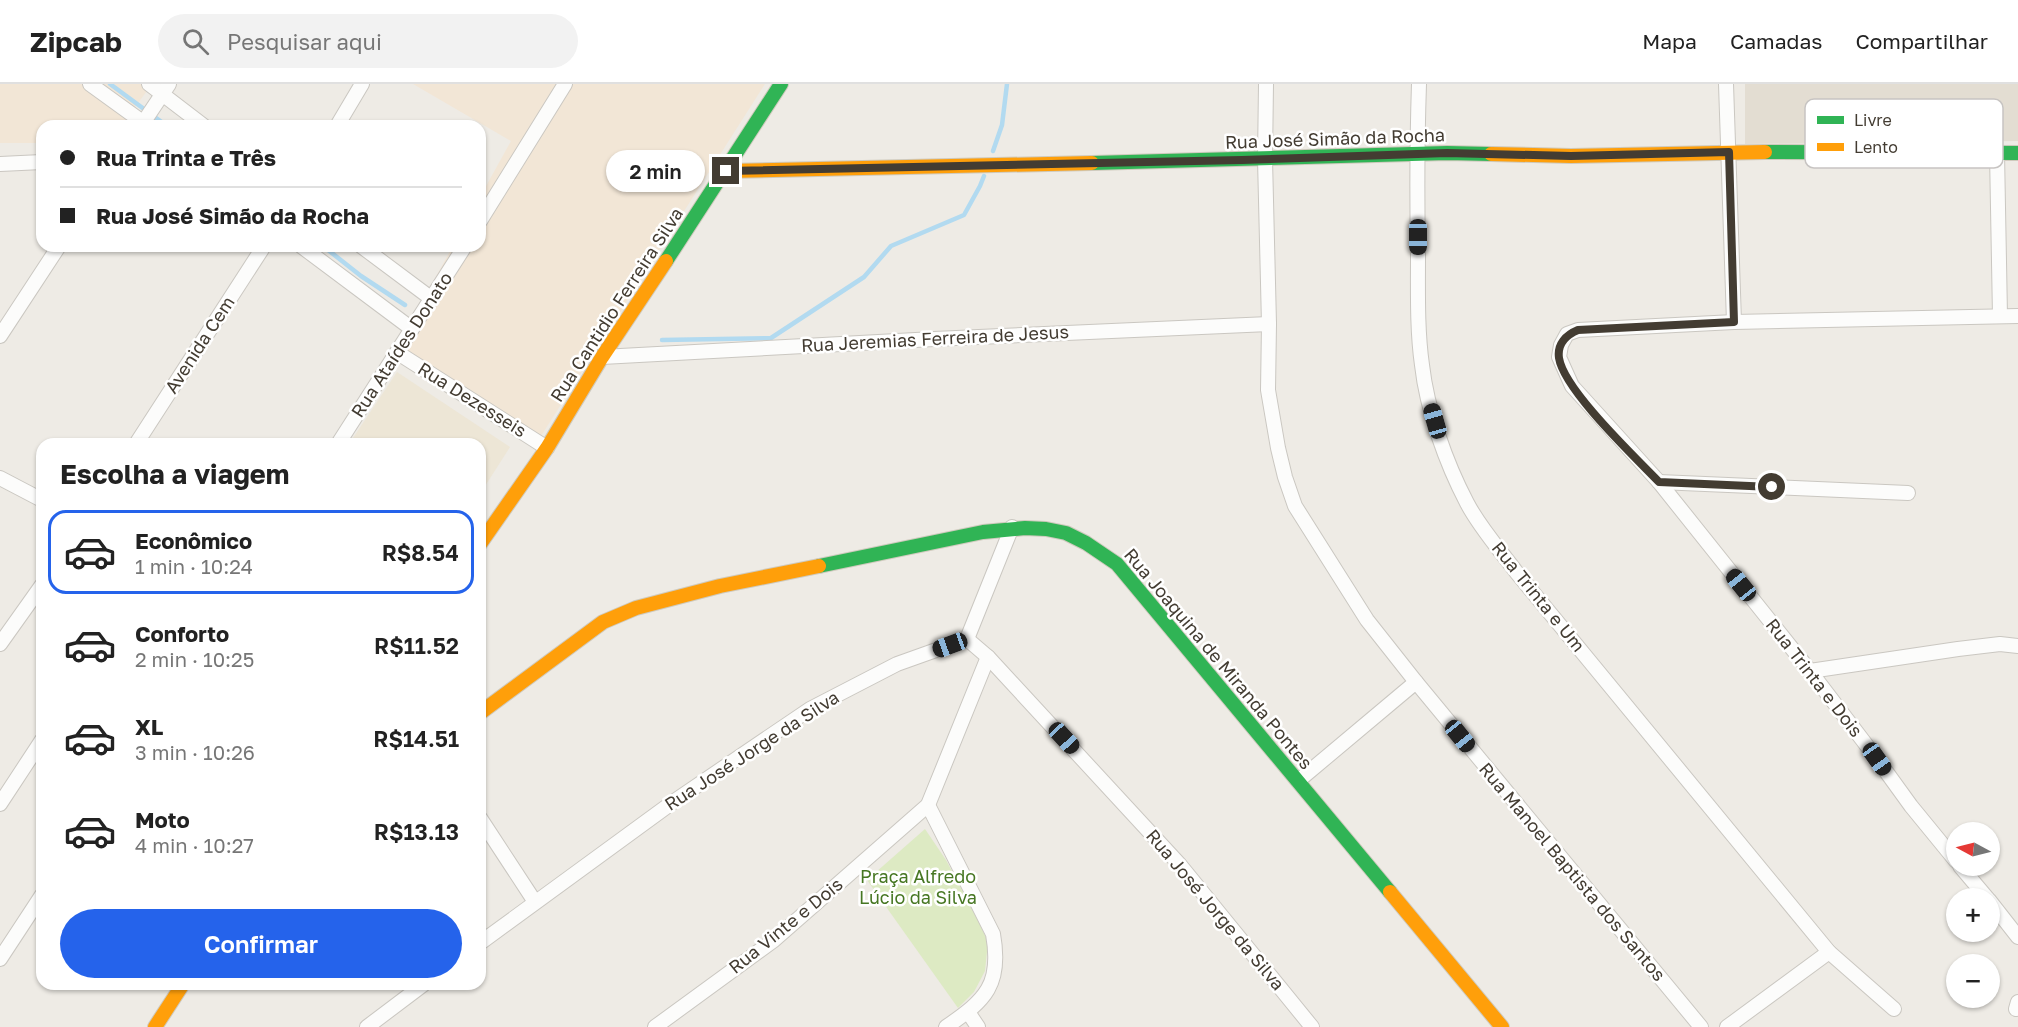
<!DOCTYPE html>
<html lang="pt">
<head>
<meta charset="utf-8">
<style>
	:root { --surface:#fff; --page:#f2f2f2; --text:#222; --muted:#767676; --line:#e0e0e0; --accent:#2563eb }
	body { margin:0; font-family:"Golos Text",sans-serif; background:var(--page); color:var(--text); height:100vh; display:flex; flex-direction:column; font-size:22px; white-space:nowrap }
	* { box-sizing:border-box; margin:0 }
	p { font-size:20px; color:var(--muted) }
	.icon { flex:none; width:33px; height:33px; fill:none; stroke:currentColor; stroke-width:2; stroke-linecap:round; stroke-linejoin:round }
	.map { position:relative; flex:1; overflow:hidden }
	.drawer { position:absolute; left:36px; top:354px; width:450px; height:552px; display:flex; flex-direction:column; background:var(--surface); border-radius:18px; box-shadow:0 2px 4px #0004 }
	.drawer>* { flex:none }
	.hud { position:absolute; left:36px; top:36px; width:450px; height:132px; border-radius:18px; box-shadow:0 2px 4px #0004; display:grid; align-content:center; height:132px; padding:0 24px; background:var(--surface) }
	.needle { width:39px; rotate:277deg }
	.controls { position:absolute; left:1946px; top:738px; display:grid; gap:12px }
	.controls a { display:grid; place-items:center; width:54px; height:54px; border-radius:50%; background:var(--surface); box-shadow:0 2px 4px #0004; font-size:30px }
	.end { position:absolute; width:27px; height:27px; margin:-14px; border:8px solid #433c32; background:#fff; box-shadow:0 0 0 3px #fff }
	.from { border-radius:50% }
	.bubble { position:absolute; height:42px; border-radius:21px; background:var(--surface); box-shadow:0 2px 4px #0004; font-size:20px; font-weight:600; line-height:42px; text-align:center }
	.car { position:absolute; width:18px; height:36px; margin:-18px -9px; border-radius:8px; box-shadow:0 0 4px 2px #0007; background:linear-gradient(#222 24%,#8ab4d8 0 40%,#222 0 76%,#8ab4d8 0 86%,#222 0) }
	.hud b { display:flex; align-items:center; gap:21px; height:57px; font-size:22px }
	.hud b+b { border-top:2px solid var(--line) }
	.hud i { width:15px; height:15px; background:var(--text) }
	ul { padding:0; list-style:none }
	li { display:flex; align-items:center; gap:18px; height:84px; margin:0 12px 9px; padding:0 12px; border:3px solid transparent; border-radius:18px }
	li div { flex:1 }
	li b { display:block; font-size:22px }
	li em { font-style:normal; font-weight:600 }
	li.selected { border-color:var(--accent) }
	li>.icon { width:54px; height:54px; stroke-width:1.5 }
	h2 { padding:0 24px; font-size:27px; line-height:72px }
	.action { display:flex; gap:12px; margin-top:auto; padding:12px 24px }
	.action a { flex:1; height:69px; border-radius:36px; background:var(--accent); color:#fff; font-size:24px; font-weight:600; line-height:69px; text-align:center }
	header { display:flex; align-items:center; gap:36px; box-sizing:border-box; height:84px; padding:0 30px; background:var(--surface); border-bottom:2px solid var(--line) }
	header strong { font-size:28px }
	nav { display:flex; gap:33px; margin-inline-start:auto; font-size:21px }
	.search { width:420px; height:54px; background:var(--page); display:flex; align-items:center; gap:15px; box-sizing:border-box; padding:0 21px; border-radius:33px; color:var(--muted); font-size:22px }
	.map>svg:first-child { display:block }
	.residential { fill:#e3ddd2 }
	.commercial { fill:#f2e6d6 }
	.education { fill:#ede6d6 }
	.green { fill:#ddeac3 }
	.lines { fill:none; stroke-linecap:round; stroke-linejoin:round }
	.stream { stroke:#b2daf0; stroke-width:4.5 }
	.street-casing { stroke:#cac7c1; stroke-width:16 }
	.fast-casing { stroke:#cfcabd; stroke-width:16 }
	.slow-casing { stroke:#cfcabd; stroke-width:16 }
	.street { stroke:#fcfcfb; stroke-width:14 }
	.fast { stroke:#30b455; stroke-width:14 }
	.slow { stroke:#ff9f0a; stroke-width:14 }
	.route { stroke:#433c32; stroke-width:8 }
	.labels { text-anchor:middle; stroke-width:5; stroke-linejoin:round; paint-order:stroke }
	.street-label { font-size:18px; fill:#433c32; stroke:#fff }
	.park-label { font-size:18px; fill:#477723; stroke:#fff }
	.key { fill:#fff; stroke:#c7c4c2; stroke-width:1.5 }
	.key-label { font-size:16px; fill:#433c32 }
</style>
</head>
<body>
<header>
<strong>Zipcab</strong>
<div class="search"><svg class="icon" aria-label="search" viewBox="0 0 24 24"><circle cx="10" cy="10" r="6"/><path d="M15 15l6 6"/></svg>Pesquisar aqui</div>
<nav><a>Mapa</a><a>Camadas</a><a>Compartilhar</a></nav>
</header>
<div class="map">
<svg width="2018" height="943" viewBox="0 0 2018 943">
	<rect width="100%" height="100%" fill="#eeebe5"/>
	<path class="residential" d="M1745 0H2018V57L1745 60Z"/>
	<g class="commercial">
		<path d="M0 0H152L121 42H42V59H0Z"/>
		<path d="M413 0H765L541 352 398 261 453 162H480V113L511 57Z"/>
	</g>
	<path class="education" d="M397 288 510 363 480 410V360H349Z"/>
	<path class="green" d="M925 745 946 776 977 834 988 858 985 887 974 908 958 924 867 796Z"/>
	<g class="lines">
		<g class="stream">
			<path d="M110 0 167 42"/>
			<path d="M993 67 1002 41 1007 0"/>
			<path d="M323 162 361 192 405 221"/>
			<path d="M662 256 771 254 864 193 891 162 964 131 980 102 984 92"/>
		</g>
		<defs>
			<g id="street">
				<path d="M90 0 148 42"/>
				<path d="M149 0 204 42"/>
				<path d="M1266 0 1265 75 1269 240 1268 306 1278 364 1285 393 1295 422 1367 536 1416 598 1701 943"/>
				<path d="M1419 0C1417 58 1417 115 1418 172 1418 208 1417 246 1422 281 1427 326 1446 379 1467 419 1480 444 1500 466 1517 489L1829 868 1894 925"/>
				<path d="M1726 0 1734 238"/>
				<path d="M141 42 169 0"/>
				<path d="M337 42 362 0"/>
				<path d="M1997 69 2000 232"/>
				<path d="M0 80 42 78"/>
				<path d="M480 137 565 0"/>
				<path d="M301 162 412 245"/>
				<path d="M361 162 432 215"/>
				<path d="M0 252 59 162"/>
				<path d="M398 269 547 364"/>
				<path d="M602 273 934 255 1269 240"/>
				<path d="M136 360 264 162"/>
				<path d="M338 360 465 162"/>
				<path d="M0 394 42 416"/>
				<path d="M1659 398 1908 409"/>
				<path d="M967 555 1012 443"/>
				<path d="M0 560 42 501"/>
				<path d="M1810 587 1958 565 2000 560 2018 562"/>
				<path d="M1298 697 1416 598"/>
				<path d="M0 720 42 656"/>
				<path d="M928 721 993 850C1002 900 986 916 946 943"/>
				<path d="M480 734 535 818"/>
				<path d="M1956 777 1911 722 1877 675 1810 587 1659 398 1572 302 1559 273 1561 261 1567 250 1578 246 1734 238 2018 232"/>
				<path d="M1960 782 1987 814"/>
				<path d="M1989 816 2018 853"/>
				<path d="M480 859 673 718 810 625 897 580 967 555 988 573 1180 781 1312 943"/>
				<path d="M0 875 42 811"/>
				<path d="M2016 925 2018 918"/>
				<path d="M968 928 978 943"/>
				<path d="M367 943 424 900"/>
				<path d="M655 943 774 856 928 721 988 573"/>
				<path d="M1727 943 1829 868"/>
			</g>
			<g id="fast">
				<path d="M1765 68 2018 69"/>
				<path d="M1092 79 1447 69 1491 70"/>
				<path d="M666 177 781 0"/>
				<path d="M819 482 983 448 1025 444 1046 445 1066 449 1086 459 1117 480 1390 808"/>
			</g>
			<g id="slow">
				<path d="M1491 70 1571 72 1765 68"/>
				<path d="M726 87 1092 79"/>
				<path d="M480 460 547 364 602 273 666 177"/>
				<path d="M480 629 603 538 636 524 720 502 819 482"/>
				<path d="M1390 808 1502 943"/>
				<path d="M155 943 183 900"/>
			</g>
		</defs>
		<use href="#street" class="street-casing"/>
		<use href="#fast" class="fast-casing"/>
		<use href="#slow" class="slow-casing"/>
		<use href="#street" class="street"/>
		<use href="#fast" class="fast"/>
		<use href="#slow" class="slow"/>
	</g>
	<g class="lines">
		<path class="route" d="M726 87 1242 76 1447 69 1571 72 1729 68 1734 238 1578 246C1566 251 1557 260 1559 274 1564 306 1635 373 1659 398L1772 403"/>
	</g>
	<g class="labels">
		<g class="street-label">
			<text transform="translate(1335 55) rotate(-2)" y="6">Rua José Simão da Rocha</text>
			<text transform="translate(617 221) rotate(-57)" y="6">Rua Cantidio Ferreira Silva</text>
			<text transform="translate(935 255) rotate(-3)" y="6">Rua Jeremias Ferreira de Jesus</text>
			<text transform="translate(200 261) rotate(-57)" y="6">Avenida Cem</text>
			<text transform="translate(402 261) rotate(-57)" y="6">Rua Ataídes Donato</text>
			<text transform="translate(472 316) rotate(32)" y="6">Rua Dezesseis</text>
			<text transform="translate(1538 513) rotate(51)" y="6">Rua Trinta e Um</text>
			<text transform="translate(1218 575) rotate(50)" y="6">Rua Joaquina de Miranda Pontes</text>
			<text transform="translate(1814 594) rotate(52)" y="6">Rua Trinta e Dois</text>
			<text transform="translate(752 667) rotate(-33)" y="6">Rua José Jorge da Silva</text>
			<text transform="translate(1572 788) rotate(50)" y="6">Rua Manoel Baptista dos Santos</text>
			<text transform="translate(1215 826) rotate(50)" y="6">Rua José Jorge da Silva</text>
			<text transform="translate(786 842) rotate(-39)" y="6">Rua Vinte e Dois</text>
		</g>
		<g class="park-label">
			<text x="918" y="799">Praça Alfredo<tspan x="918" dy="21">Lúcio da Silva</tspan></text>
		</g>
	</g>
	<rect x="1805" y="15" width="198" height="69" rx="9" class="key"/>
	<rect x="1817" y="32" width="27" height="8" fill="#30b455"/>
	<rect x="1817" y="59" width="27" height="8" fill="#ff9f0a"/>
	<g class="key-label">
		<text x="1854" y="42">Livre</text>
		<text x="1854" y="69">Lento</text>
	</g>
</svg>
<div class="controls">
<a><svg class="needle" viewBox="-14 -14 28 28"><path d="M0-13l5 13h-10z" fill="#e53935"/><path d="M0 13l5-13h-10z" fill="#767676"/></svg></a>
<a>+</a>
<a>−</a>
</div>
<i class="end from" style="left:1772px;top:403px"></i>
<i class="end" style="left:726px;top:87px"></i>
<div class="bubble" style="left:606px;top:66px;width:99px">2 min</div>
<i class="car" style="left:1418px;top:153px;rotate:180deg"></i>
<i class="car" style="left:1435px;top:337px;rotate:344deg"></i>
<i class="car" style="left:1741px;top:501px;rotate:321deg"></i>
<i class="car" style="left:950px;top:561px;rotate:250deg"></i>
<i class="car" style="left:1460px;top:652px;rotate:141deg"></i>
<i class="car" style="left:1064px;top:654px;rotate:137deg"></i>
<i class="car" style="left:1877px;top:675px;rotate:145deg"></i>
<div class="hud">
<b><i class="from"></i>Rua Trinta e Três</b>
<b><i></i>Rua José Simão da Rocha</b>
</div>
<section class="drawer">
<h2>Escolha a viagem</h2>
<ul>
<li class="selected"><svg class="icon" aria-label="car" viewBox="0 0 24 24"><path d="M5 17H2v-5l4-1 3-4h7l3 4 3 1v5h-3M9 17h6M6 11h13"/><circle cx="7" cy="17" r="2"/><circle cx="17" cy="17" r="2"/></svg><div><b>Econômico</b><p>1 min · 10:24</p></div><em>R$8.54</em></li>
<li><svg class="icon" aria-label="car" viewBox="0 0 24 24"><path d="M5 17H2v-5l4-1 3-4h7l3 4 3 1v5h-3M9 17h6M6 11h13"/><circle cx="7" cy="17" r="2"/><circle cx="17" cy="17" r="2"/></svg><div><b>Conforto</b><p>2 min · 10:25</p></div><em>R$11.52</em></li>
<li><svg class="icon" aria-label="car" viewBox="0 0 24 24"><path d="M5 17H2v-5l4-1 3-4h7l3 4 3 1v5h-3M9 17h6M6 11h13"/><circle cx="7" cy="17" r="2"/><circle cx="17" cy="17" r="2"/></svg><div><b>XL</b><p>3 min · 10:26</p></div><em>R$14.51</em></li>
<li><svg class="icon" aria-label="car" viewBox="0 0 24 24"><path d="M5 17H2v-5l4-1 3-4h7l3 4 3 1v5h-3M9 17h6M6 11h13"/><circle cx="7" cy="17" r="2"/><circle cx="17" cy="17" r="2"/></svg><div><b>Moto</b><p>4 min · 10:27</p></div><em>R$13.13</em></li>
</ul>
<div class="action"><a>Confirmar</a></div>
</section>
</div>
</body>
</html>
